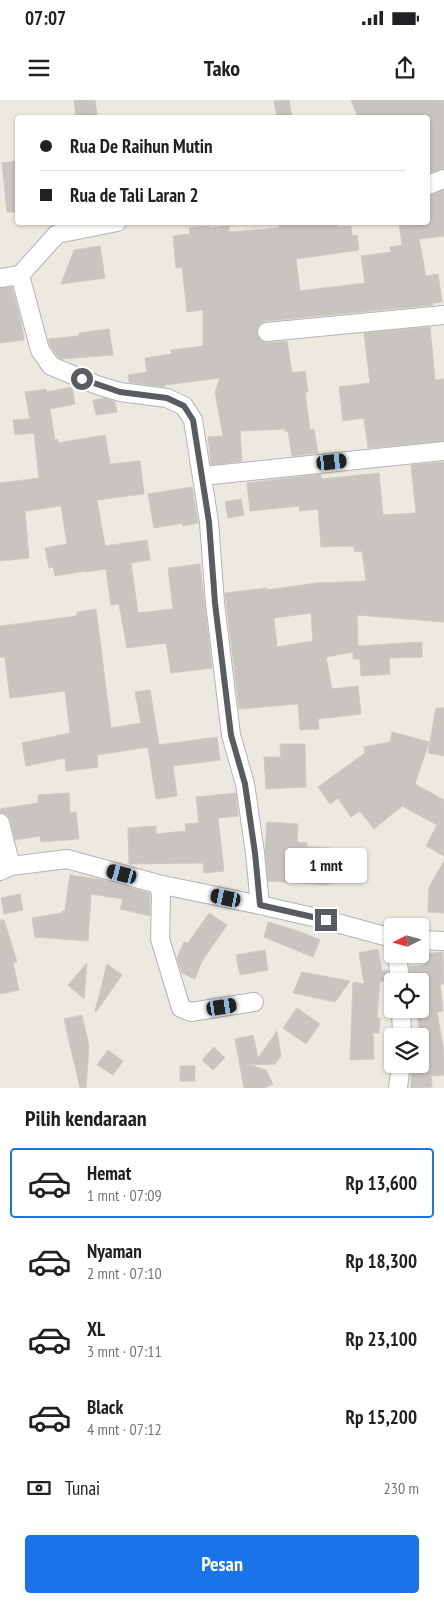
<!DOCTYPE html>
<html lang="id">
<head>
<meta charset="utf-8">
<style>
	:root { --surface:#fff; --page:#f6f6f6; --text:#202124; --muted:#757577; --line:#e0e0e0; --accent:#1a73e8 }
	body { margin:0; font-family:"PT Sans Narrow",sans-serif; background:var(--page); color:var(--text); height:100vh; display:flex; flex-direction:column; font-size:19px; white-space:nowrap }
	* { box-sizing:border-box; margin:0 }
	p { font-size:16px; color:var(--muted) }
	.icon { flex:none; width:28px; height:28px; fill:none; stroke:currentColor; stroke-width:2; stroke-linecap:round; stroke-linejoin:round }
	.map { position:relative; height:988px; overflow:hidden }
	.panel { display:flex; flex-direction:column; background:var(--surface); flex:1 }
	.panel>* { flex:none }
	.guide { position:absolute; left:15px; top:15px; width:415px; height:110px; border-radius:5px; box-shadow:0 1px 4px #0004; display:grid; align-content:center; height:110px; padding:0 25px; background:var(--surface) }
	.needle { width:32px; rotate:264deg }
	.tools { position:absolute; left:384px; top:818px; display:grid; gap:10px }
	.tools a { display:grid; place-items:center; width:45px; height:45px; border-radius:5px; background:var(--surface); box-shadow:0 1px 4px #0004; font-size:25px }
	.end { position:absolute; width:22px; height:22px; margin:-11px; border:6px solid #595d61; background:#fff; box-shadow:0 0 0 2px #fff }
	.from { border-radius:50% }
	.bubble { position:absolute; height:35px; border-radius:5px; background:var(--surface); box-shadow:0 1px 4px #0004; font-size:16px; font-weight:700; line-height:35px; text-align:center }
	.car { position:absolute; width:15px; height:30px; margin:-15px -8px; border-radius:6px; box-shadow:0 0 4px 1px #0007; background:linear-gradient(#222 24%,#8ab4d8 0 40%,#222 0 76%,#8ab4d8 0 86%,#222 0) }
	.guide b { display:flex; align-items:center; gap:18px; height:48px; font-size:19px }
	.guide b+b { border-top:1px solid var(--line) }
	.guide i { width:12px; height:12px; background:var(--text) }
	ul { padding:0; list-style:none }
	li { display:flex; align-items:center; gap:15px; height:70px; margin:0 10px 8px; padding:0 15px; border:2px solid transparent; border-radius:5px }
	li div { flex:1 }
	li b { display:block; font-size:19px }
	li em { font-style:normal; font-weight:700 }
	li.selected { border-color:var(--accent) }
	li>.icon { width:45px; height:45px; stroke-width:1.5 }
	h2 { padding:0 25px; font-size:22px; line-height:60px }
	.pay { display:flex; align-items:center; gap:12px; height:55px; padding:0 25px; font-size:19px }
	.pay p { margin-inline-start:auto }
	.primary-button { display:flex; gap:10px; margin-top:auto; padding:10px 25px }
	.primary-button a { flex:1; height:58px; border-radius:5px; background:var(--accent); color:#fff; font-size:20px; font-weight:700; line-height:58px; text-align:center }
	.status { display:flex; justify-content:space-between; align-items:center; height:35px; padding:0 25px; background:var(--surface); direction:ltr }
	.status svg { height:14px; fill:currentColor }
	header { display:flex; justify-content:space-between; align-items:center; height:65px; padding:0 25px; background:var(--surface); font-size:22px; font-weight:700 }
	.map>svg:first-child { display:block }
	.building { fill:#c8c5c0; stroke:#d0cac0; fill-rule:evenodd }
	.lines { fill:none; stroke-linecap:round; stroke-linejoin:round }
	.minor-casing { stroke:#b2b4b8; stroke-width:20 }
	.minor { stroke:#fff; stroke-width:18 }
	.route { stroke:#595d61; stroke-width:6 }
</style>
</head>
<body>
<div class="status"><b>07:07</b><svg viewBox="0 0 49 12"><path d="M0 12V9h3v3zM5 12V6h3v6zM10 12V3h3v9zM15 12V0h3v12zM26 1h20v11H26zM47 4h2v5h-2z"/></svg></div>
<header><svg class="icon" aria-label="menu" viewBox="0 0 24 24"><path d="M4 6h16M4 12h16M4 18h16"/></svg>Tako<svg class="icon" aria-label="share" viewBox="0 0 24 24"><path d="M12 15V3M7 8l5-5 5 5M5 13v7h14v-7"/></svg></header>
<div class="map">
<svg width="444" height="988" viewBox="0 0 444 988">
	<rect width="100%" height="100%" fill="#ece9e1"/>
	<g class="building">
		<path d="M74 0H95L97 15 76 18Z"/>
		<path d="M289 0 292 18H277L274 1Z"/>
		<path d="M351 0H444V69L428 74V18H358Z"/>
		<path d="M18 61V112H7L2 63Z"/>
		<path d="M444 90V136L419 139 426 176 438 174 442 202 433 203V205L266 221 261 223 258 227 257 233 262 241 268 243 287 241 292 273 305 271 308 292H305L310 330 314 329 318 353 292 356 288 331 285 332V329L240 331 242 361 211 365 208 337 223 336 215 292 220 278 165 285V286L162 287 129 282 128 275 147 272 145 258 172 254 171 250 203 246V210L187 212 182 167 176 168 173 136 190 134 189 128 209 126V128L229 126V132L279 128V122H338V127L351 126 352 136 357 135 359 150 296 159 300 191 365 183 361 156 391 152 390 147 402 145 399 122H428V95Z"/>
		<path d="M100 146 105 178 61 184 74 150Z"/>
		<path d="M12 187 21 221 24 240 0 243V188Z"/>
		<path d="M430 227 435 280 444 279V341L368 348 364 318 343 321 339 287 370 283 364 233Z"/>
		<path d="M109 229 113 255 61 259 58 257 50 245 48 239 79 236V233Z"/>
		<path d="M72 287 75 304 50 309 55 340 58 339V343L105 335 110 364 140 361 144 394 97 400 105 446 147 440 150 460 131 463 138 513 173 509 168 468 200 464 212 568 171 573 166 543 127 548 119 504 111 505 106 469 86 472V471L55 476 53 467 49 468 45 448 67 444 61 406 25 411 29 458 0 461V383L39 378 34 333 15 335 13 320 30 319 25 292 46 289 47 292Z"/>
		<path d="M104 298 115 302 117 312 96 315 93 300Z"/>
		<path d="M444 362V522L357 515 358 546 422 542V557L389 558 390 574 361 576 360 559H353V552L326 557 332 589 358 586 361 614 318 619 319 629 300 630 298 604 239 609 225 493 267 488V490L317 483 366 481 362 451 354 452V446L321 447 318 409 300 411 299 406 250 411 247 383 321 374V379L379 373 383 415 416 413 411 365ZM311 513 313 541 277 547 274 518Z"/>
		<path d="M192 387 198 423 183 426 182 423 154 428 148 394Z"/>
		<path d="M241 399 244 415 228 418 225 402Z"/>
		<path d="M96 509 111 628 141 623 135 592 150 590 159 645 217 637 220 660 173 666 177 696 156 699 148 647 97 655 98 667 66 671 65 658 26 666 22 643 70 633 65 591 10 598 5 557H0V526L77 516V512Z"/>
		<path d="M436 608H444V656L428 653Z"/>
		<path d="M392 632 429 642 415 684 444 700V756L426 746 437 725 402 706 374 729 360 711 351 717 338 698 330 704 318 687 365 653 364 647 390 642Z"/>
		<path d="M280 644H305L306 687 266 689 264 657H281Z"/>
		<path d="M69 693 70 713 76 712 79 739 41 742 40 736 15 740 10 720 7 715 0 713V709L38 703V695Z"/>
		<path d="M236 693 238 716 218 718 224 771 204 773 203 763 129 764 128 728 156 726V734L186 731 185 724 199 723 196 697Z"/>
		<path d="M267 722 298 724 297 742 307 743V747L330 748V753L335 754V761L356 762 355 781 334 780V783H328V785L268 781 265 751Z"/>
		<path d="M444 761V813L428 812 429 787Z"/>
		<path d="M70 775 98 779 150 793V816L120 809 123 799 91 794 88 841 35 837 32 818 62 813V811H65Z"/>
		<path d="M20 794 23 810 4 814 1 798Z"/>
		<path d="M209 813 227 825 202 861 195 879 182 873 177 858 184 842 188 843Z"/>
		<path d="M0 820H4L17 862 13 863 19 890 0 894Z"/>
		<path d="M268 822 301 832 320 840 313 857 264 837Z"/>
		<path d="M378 849 382 871 388 870 389 881H380L377 918H380L379 933H373L374 959 350 960 353 882 364 884 359 853Z"/>
		<path d="M265 850 268 870 240 875 236 855Z"/>
		<path d="M443 852 444 884H440L443 911 437 912 444 952V975L431 976 432 987 411 988V964H420V954H423L417 915H414L413 909H420V881H410L409 867 425 865 424 854Z"/>
		<path d="M87 863 84 899 68 885Z"/>
		<path d="M107 864 122 875 96 912 95 911Z"/>
		<path d="M302 872 350 881 335 902 293 893Z"/>
		<path d="M297 908 320 924 306 944 283 928Z"/>
		<path d="M82 915 89 945 86 988H80L64 919Z"/>
		<path d="M277 931 281 956 275 964 250 965 266 970 273 984 264 988H244L235 939 253 935 258 958Z"/>
		<path d="M214 947 225 958 213 970 202 960Z"/>
		<path d="M108 950 123 961 113 975 97 965Z"/>
		<rect x="180" y="966" width="15" height="15"/>
	</g>
	<g class="lines">
		<defs>
			<g id="minor">
				<path d="M428 85 444 79"/>
				<path d="M20 175 57 134 117 122"/>
				<path d="M0 178 20 175 40 250 51 266 97 285 120 292 167 298 184 306 193 320 209 422 215 503 231 635 245 684 255 753 260 805"/>
				<path d="M267 232 444 215"/>
				<path d="M203 376 444 351"/>
				<path d="M0 723 11 766"/>
				<path d="M0 771 11 766 67 759 158 784 260 805 326 820 392 838"/>
				<path d="M158 784 161 794 160 839 181 908 191 912 254 902"/>
				<path d="M420 840 444 841"/>
				<path d="M397 854 400 881"/>
				<path d="M401 909 402 936"/>
				<path d="M398 988 401 964"/>
			</g>
		</defs>
		<use href="#minor" class="minor-casing"/>
		<use href="#minor" class="minor"/>
	</g>
	<g class="lines">
		<path class="route" d="M82 279 120 292 167 298 184 306 193 320 209 422 215 503 231 635 245 684 255 753 260 805 326 820"/>
	</g>
</svg>
<div class="tools">
<a><svg class="needle" viewBox="-14 -14 28 28"><path d="M0-13l5 13h-10z" fill="#e53935"/><path d="M0 13l5-13h-10z" fill="#757577"/></svg></a>
<a><svg class="icon" aria-label="locate" viewBox="0 0 24 24"><circle cx="12" cy="12" r="6"/><path d="M12 2v4M12 18v4M2 12h4M18 12h4"/></svg></a>
<a><svg class="icon" aria-label="layers" viewBox="0 0 24 24"><path d="M12 4l9 5-9 5-9-5zM3 14l9 5 9-5"/></svg></a>
</div>
<i class="end from" style="left:82px;top:279px"></i>
<i class="end" style="left:326px;top:820px"></i>
<div class="bubble" style="left:285px;top:748px;width:82px">1 mnt</div>
<i class="car" style="left:332px;top:362px;rotate:84deg"></i>
<i class="car" style="left:122px;top:774px;rotate:285deg"></i>
<i class="car" style="left:226px;top:798px;rotate:282deg"></i>
<i class="car" style="left:222px;top:907px;rotate:81deg"></i>
<div class="guide">
<b><i class="from"></i>Rua De Raihun Mutin</b>
<b><i></i>Rua de Tali Laran 2</b>
</div>
</div>
<section class="panel">
<h2>Pilih kendaraan</h2>
<ul>
<li class="selected"><svg class="icon" aria-label="car" viewBox="0 0 24 24"><path d="M5 17H2v-5l4-1 3-4h7l3 4 3 1v5h-3M9 17h6M6 11h13"/><circle cx="7" cy="17" r="2"/><circle cx="17" cy="17" r="2"/></svg><div><b>Hemat</b><p>1 mnt · 07:09</p></div><em>Rp 13,600</em></li>
<li><svg class="icon" aria-label="car" viewBox="0 0 24 24"><path d="M5 17H2v-5l4-1 3-4h7l3 4 3 1v5h-3M9 17h6M6 11h13"/><circle cx="7" cy="17" r="2"/><circle cx="17" cy="17" r="2"/></svg><div><b>Nyaman</b><p>2 mnt · 07:10</p></div><em>Rp 18,300</em></li>
<li><svg class="icon" aria-label="car" viewBox="0 0 24 24"><path d="M5 17H2v-5l4-1 3-4h7l3 4 3 1v5h-3M9 17h6M6 11h13"/><circle cx="7" cy="17" r="2"/><circle cx="17" cy="17" r="2"/></svg><div><b>XL</b><p>3 mnt · 07:11</p></div><em>Rp 23,100</em></li>
<li><svg class="icon" aria-label="car" viewBox="0 0 24 24"><path d="M5 17H2v-5l4-1 3-4h7l3 4 3 1v5h-3M9 17h6M6 11h13"/><circle cx="7" cy="17" r="2"/><circle cx="17" cy="17" r="2"/></svg><div><b>Black</b><p>4 mnt · 07:12</p></div><em>Rp 15,200</em></li>
</ul>
<div class="pay"><svg class="icon" aria-label="cash" viewBox="0 0 24 24"><path d="M3 7h18v10H3z"/><circle cx="12" cy="12" r="2"/></svg>Tunai<p>230 m</p></div>
<div class="primary-button"><a>Pesan</a></div>
</section>
</body>
</html>
